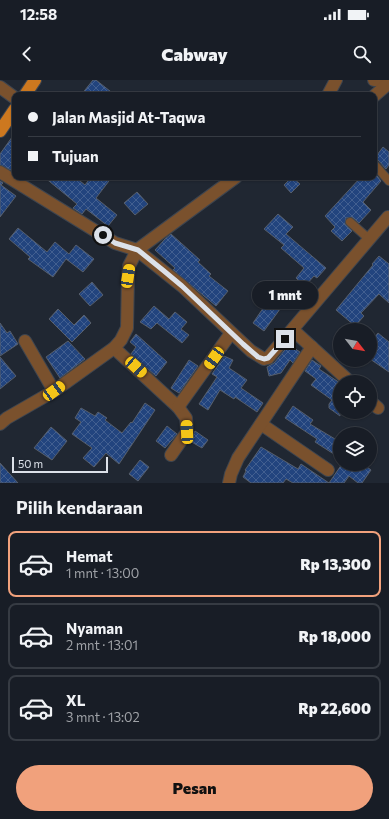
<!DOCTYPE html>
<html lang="id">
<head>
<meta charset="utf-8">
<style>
	:root { --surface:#181d26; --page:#252a32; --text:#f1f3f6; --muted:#9fa2a7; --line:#363b43; --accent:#f1a17c }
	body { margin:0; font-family:Commissioner,sans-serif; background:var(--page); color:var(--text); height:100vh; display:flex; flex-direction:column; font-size:15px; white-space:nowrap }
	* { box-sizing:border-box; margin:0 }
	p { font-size:13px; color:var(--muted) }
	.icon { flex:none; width:22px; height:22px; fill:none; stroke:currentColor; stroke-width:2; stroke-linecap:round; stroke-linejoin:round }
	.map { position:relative; height:403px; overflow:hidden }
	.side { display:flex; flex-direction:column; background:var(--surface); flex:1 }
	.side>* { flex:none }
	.banner { position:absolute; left:12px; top:12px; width:365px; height:88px; border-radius:8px; box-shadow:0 1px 3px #0004,0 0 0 1px var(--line); display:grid; align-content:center; height:88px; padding:0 16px; background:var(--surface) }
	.needle { width:26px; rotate:121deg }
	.tools { position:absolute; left:333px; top:243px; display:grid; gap:8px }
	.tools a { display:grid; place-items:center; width:44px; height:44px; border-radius:50%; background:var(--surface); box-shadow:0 1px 3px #0004,0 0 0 1px var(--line); font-size:20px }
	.scale { position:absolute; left:12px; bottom:10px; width:96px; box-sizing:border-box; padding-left:4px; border:2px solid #dce1e9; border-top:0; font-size:11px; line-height:14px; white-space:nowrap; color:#dce1e9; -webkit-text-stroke:3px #202732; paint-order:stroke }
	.end { position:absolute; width:18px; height:18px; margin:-9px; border:5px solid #dce1e9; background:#111; box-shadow:0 0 0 2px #111 }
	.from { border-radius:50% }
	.bubble { position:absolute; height:28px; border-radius:14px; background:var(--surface); box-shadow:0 1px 3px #0004,0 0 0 1px var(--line); font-size:13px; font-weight:800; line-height:28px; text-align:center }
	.car { position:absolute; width:12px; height:24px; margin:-12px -6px; border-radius:5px; box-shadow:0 0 3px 1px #0007; background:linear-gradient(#f5c518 24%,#345 0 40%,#f5c518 0 76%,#345 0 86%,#f5c518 0) }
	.banner b { display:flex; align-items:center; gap:14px; height:38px; font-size:15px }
	.banner b+b { border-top:1px solid var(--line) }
	.banner i { width:10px; height:10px; background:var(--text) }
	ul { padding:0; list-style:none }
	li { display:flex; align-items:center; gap:12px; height:66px; margin:0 8px 6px; padding:0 8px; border:2px solid var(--line); border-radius:8px }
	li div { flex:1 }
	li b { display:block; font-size:15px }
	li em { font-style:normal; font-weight:800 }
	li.active { border-color:var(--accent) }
	li>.icon { width:36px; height:36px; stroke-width:1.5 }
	h2 { padding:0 16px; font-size:18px; line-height:48px }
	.action { display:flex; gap:8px; margin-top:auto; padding:8px 16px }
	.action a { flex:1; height:46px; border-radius:24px; background:var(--accent); color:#111; font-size:16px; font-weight:800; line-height:46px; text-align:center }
	.status { display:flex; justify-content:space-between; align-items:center; height:28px; padding:0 20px; background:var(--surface); direction:ltr }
	.status svg { height:11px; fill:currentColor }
	header { display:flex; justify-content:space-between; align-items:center; height:52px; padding:0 16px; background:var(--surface); font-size:18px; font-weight:800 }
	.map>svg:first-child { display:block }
	.building { fill:url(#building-cross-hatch); stroke:#565e6b }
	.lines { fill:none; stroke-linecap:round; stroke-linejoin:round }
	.lane-casing { stroke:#3e454f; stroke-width:10 }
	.street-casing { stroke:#3e454f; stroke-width:14 }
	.primary-casing { stroke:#3e454f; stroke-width:14 }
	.lane { stroke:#7a512d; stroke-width:8 }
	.street { stroke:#7a512d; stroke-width:12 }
	.primary { stroke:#cd781f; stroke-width:12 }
	.route { stroke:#dce1e9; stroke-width:5 }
</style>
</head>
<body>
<div class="status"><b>12:58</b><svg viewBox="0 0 49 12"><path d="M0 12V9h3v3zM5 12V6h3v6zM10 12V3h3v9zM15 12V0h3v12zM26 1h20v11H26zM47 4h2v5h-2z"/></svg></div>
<header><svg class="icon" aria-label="back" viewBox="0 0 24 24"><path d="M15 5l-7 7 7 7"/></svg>Cabway<svg class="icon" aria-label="search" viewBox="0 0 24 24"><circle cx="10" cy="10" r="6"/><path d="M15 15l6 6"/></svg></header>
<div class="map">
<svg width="389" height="403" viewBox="0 0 389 403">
	<defs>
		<pattern id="building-cross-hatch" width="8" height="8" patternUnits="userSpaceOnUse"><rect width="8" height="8" fill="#22447e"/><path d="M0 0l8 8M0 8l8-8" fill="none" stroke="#425f90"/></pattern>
	</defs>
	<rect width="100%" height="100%" fill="#202732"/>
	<g class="building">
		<path d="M93 0H96L115 15H81Z"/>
		<path d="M15 53V89L13 91 0 85V74Z"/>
		<path d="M383 67 389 72V85L386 89 378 80 374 79Z"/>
		<path d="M374 92 381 101 363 122 371 130 359 143 352 137 346 138 345 144 352 151 342 161 331 151 335 147 325 136 361 97H374Z"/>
		<path d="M44 97H75L85 105 91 97H112L96 118 117 135 108 146 86 129 82 134 73 128 77 124Z"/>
		<path d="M292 97 300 104 291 113 284 105Z"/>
		<path d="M0 101 3 103 1 105 16 116 0 137Z"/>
		<path d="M137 112 148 124 135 135 124 123Z"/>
		<path d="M278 134 293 147 286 154 326 188 317 198 314 196 305 206 296 198 304 188 281 168 284 165 264 149Z"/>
		<path d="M18 148 47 172 55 162 69 174 76 165 94 179 83 192 66 179 53 197 28 179 30 177 9 159Z"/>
		<path d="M171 154 200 180 198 182 211 194 209 196 228 211 216 226 173 190 175 188 155 170 165 159Z"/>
		<path d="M379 176 389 184V223L379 214 361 233 364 236 355 246 336 230 373 185 372 184Z"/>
		<path d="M92 202 103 215 90 226 79 214Z"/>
		<path d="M272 215 280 220 279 223 283 225 264 251 253 243Z"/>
		<path d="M154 226 169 239 175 232 187 242 181 249 189 255 182 263 157 243 151 249 140 242Z"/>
		<path d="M58 229 74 245 84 235 91 243 72 262 49 239Z"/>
		<path d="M0 243 7 253 10 251 18 264 0 276Z"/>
		<path d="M378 253 389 262V292L370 279V263Z"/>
		<path d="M136 254 167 282 156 296 131 274 136 267 130 262Z"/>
		<path d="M68 261 85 279 60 298 46 277Z"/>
		<path d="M289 265 300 272 293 283 290 280 281 293 269 296 267 287 274 283Z"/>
		<path d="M224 276 233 280 229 288 247 300 241 308 263 323 257 332 235 317 234 319 220 310 208 330 199 324 217 297 212 294Z"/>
		<path d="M0 277 16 296 0 309Z"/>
		<path d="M189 280 198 286 179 313 171 308Z"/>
		<path d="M312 280 321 286 319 289 340 303V336L329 328V324L332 320 311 305 316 299 305 291Z"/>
		<path d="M145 323 155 330 119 384 106 373 94 387 83 378 92 368 72 354 81 342 75 338 81 328 95 336 98 332 107 338 105 340 122 353 131 342 132 343Z"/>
		<path d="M293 326 313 340 310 344 340 362V378L315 362 317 359 285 338Z"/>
		<path d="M167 346 177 354 165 368 156 361Z"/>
		<path d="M51 347 67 361 52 380 34 368Z"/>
		<path d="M195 351 208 360 202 368 190 361Z"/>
		<path d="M261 367 298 389 301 384 329 403 342 384H363L371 390 362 403H358L349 396 344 403H293L286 399 283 403H251L243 397 246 391 245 390Z"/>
		<path d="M140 380 149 387 138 401 129 394Z"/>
		<path d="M0 383 18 403H0Z"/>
	</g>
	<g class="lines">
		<defs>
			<g id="lane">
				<path d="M374 84 389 101"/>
				<path d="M350 142 369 159"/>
			</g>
			<g id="street">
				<path d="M374 0H379"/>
				<path d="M0 7 15 18"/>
				<path d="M328 15 336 0"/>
				<path d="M374 16 389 3"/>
				<path d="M0 92 115 163 137 170 182 206 251 271 264 279 268 278 388 137 389 138"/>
				<path d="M293 250 350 302"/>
				<path d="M25 261 54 311"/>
				<path d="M114 268 178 327 186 338 187 352 171 375"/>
				<path d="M370 321 378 328"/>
				<path d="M178 327 231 253"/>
				<path d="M0 344 7 338 54 311 114 268 121 260 127 248 128 196 129 186 137 170 236 97"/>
				<path d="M261 344 328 390"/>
				<path d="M229 403 231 394 238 378 312 267"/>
			</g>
			<g id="primary">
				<path d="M25 15 35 0"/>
				<path d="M0 51 15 29"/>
			</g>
		</defs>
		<use href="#lane" class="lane-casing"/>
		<use href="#street" class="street-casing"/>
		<use href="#primary" class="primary-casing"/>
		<use href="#lane" class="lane"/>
		<use href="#street" class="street"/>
		<use href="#primary" class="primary"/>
	</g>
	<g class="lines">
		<path class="route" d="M103 155 115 163 138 170 164 191 182 206 243 264 258 277 264 279 268 278 285 259"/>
	</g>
</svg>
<div class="tools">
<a><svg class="needle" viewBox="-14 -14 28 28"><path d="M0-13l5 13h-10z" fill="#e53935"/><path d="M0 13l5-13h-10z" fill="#9fa2a7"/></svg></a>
<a><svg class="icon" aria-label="locate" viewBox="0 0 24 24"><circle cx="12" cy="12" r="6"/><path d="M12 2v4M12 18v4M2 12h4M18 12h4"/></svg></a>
<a><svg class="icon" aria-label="layers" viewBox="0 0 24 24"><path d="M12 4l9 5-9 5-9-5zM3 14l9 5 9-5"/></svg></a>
</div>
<div class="scale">50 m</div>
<i class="end from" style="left:103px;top:155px"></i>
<i class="end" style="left:285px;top:259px"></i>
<div class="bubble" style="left:252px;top:201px;width:66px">1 mnt</div>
<i class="car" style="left:128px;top:196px;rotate:9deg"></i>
<i class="car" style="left:214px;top:278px;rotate:216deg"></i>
<i class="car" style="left:136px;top:287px;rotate:132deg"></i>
<i class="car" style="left:54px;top:311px;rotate:54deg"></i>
<i class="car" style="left:187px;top:352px;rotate:357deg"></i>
<div class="banner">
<b><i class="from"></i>Jalan Masjid At-Taqwa</b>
<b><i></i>Tujuan</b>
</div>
</div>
<section class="side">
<h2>Pilih kendaraan</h2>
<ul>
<li class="active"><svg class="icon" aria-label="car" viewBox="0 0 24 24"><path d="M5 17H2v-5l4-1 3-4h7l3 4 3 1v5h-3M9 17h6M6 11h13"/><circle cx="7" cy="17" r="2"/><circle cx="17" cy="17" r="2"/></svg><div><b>Hemat</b><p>1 mnt · 13:00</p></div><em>Rp 13,300</em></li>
<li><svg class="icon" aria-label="car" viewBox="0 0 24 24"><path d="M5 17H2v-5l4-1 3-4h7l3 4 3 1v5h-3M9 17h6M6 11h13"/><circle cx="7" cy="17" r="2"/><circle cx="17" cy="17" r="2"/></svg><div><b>Nyaman</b><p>2 mnt · 13:01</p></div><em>Rp 18,000</em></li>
<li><svg class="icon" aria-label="car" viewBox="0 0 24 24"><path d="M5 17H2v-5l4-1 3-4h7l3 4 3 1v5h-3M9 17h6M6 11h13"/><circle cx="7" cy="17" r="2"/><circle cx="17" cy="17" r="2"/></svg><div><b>XL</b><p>3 mnt · 13:02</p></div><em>Rp 22,600</em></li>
</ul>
<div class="action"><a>Pesan</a></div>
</section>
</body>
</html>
